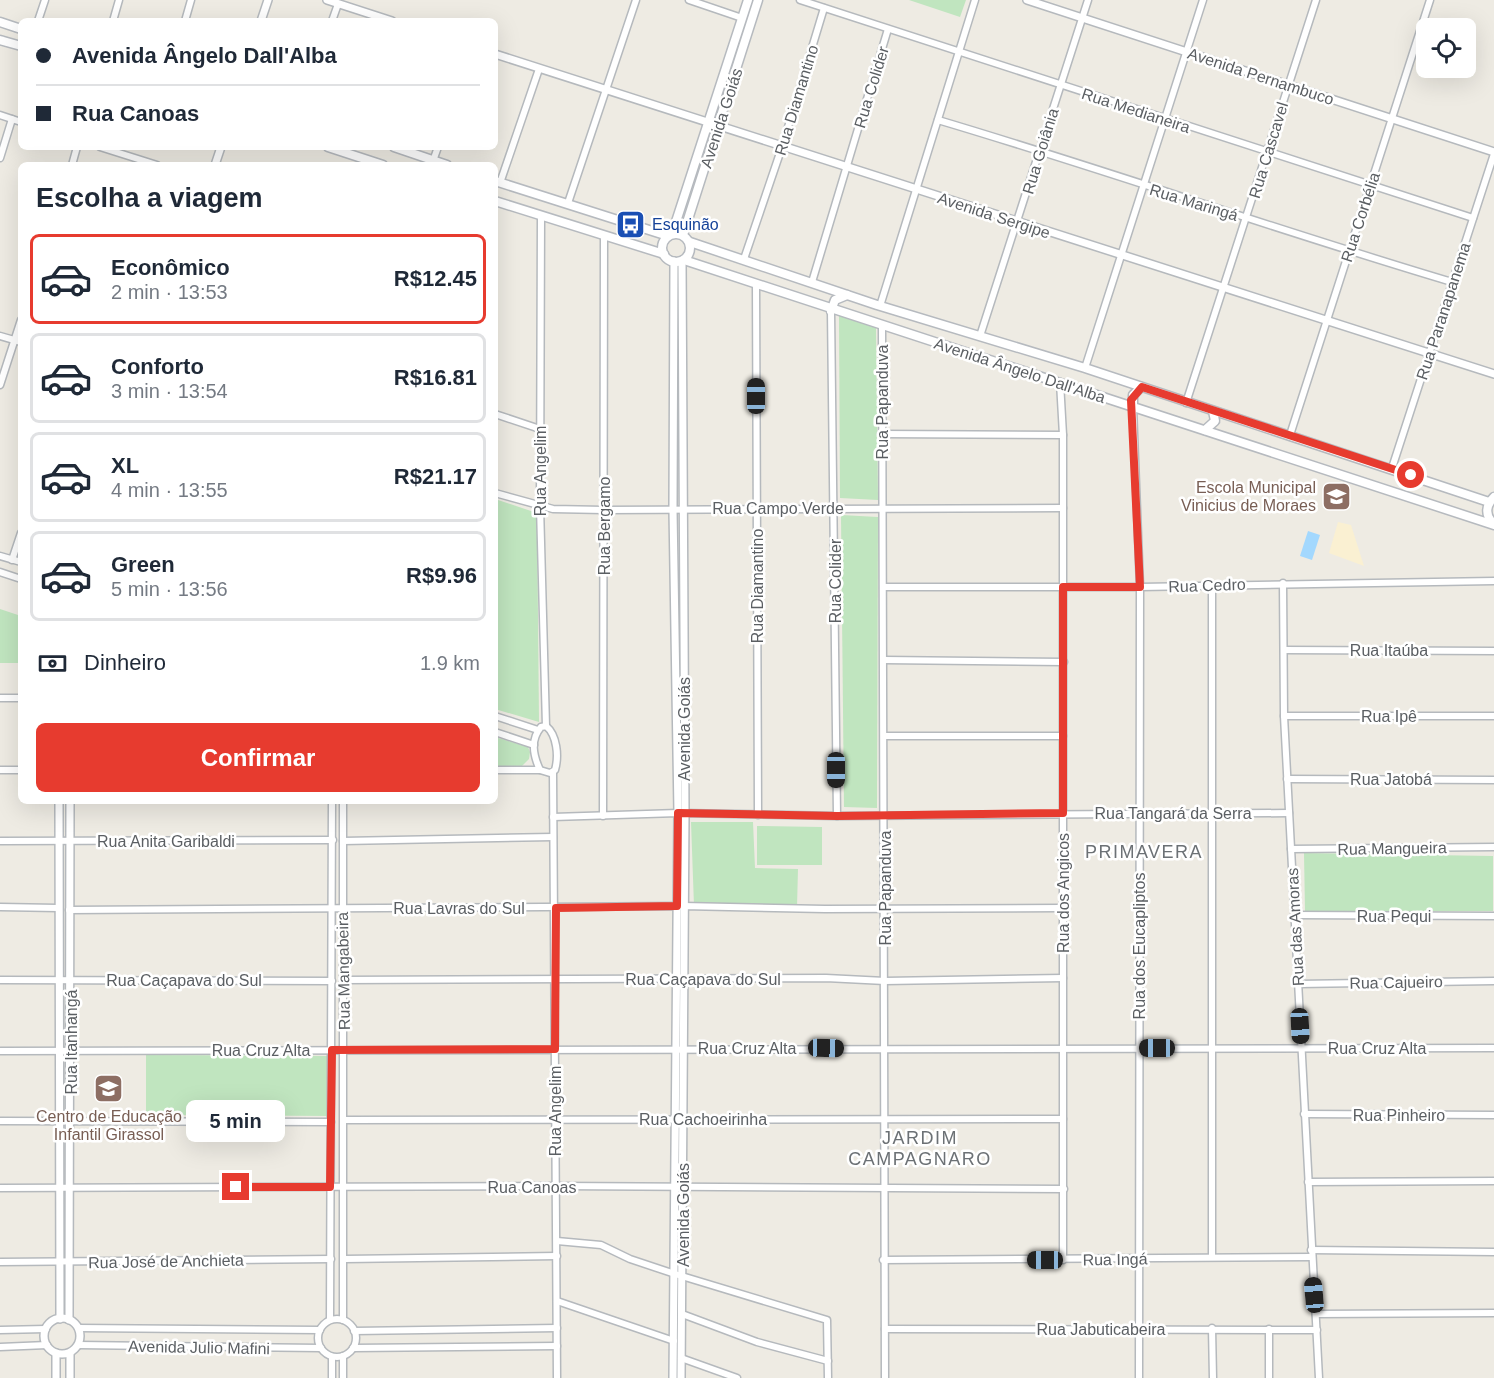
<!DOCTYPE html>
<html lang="pt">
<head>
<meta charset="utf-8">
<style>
	:root { --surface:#fff; --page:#f6f6f7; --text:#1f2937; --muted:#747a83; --line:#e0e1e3; --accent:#e73b2f }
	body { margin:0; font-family:Arial,sans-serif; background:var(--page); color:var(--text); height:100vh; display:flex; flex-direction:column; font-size:22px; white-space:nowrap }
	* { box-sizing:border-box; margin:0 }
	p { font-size:20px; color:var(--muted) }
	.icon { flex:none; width:33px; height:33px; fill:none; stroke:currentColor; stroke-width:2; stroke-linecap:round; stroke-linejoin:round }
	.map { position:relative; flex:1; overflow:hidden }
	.side { position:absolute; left:18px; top:162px; width:480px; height:642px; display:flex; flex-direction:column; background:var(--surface); border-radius:9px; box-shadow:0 6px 24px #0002 }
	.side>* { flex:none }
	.guide { position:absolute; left:18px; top:18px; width:480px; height:132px; border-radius:9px; box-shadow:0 6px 24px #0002; display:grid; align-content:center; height:132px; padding:0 18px; background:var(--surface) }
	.fabs { position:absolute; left:1416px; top:18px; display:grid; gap:12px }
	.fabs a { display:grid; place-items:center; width:60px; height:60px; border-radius:9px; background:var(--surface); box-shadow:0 6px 24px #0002; font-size:30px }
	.end { position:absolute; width:27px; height:27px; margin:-14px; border:8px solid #e73b2f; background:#fff; box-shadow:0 0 0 3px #fff }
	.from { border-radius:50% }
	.bubble { position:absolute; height:42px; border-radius:9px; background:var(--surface); box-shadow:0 6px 24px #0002; font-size:20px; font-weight:800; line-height:42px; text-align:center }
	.car { position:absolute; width:18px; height:36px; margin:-18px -9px; border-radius:8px; box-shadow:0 0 4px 2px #0007; background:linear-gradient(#222 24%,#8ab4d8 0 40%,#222 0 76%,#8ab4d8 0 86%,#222 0) }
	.guide b { display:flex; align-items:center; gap:21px; height:57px; font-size:22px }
	.guide b+b { border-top:2px solid var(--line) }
	.guide i { width:15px; height:15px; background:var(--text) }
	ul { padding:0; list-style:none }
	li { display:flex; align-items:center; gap:18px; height:90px; margin:0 12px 9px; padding:0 6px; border:3px solid var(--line); border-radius:9px }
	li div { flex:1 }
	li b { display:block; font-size:22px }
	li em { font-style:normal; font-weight:800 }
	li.selected { border-color:var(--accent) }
	li>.icon { width:54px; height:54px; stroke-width:1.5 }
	h2 { padding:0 18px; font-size:27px; line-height:72px }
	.pay { display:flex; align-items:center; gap:15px; height:66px; padding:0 18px; font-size:22px }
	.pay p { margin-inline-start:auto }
	.action { display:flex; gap:12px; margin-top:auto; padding:12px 18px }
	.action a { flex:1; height:69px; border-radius:9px; background:var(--accent); color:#fff; font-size:24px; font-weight:800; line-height:69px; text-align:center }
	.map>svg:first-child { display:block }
	.green { fill:#c0e5bf }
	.sand { fill:#faf0d2 }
	.water { fill:#a3d8fe }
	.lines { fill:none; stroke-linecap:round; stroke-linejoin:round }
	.minor-casing { stroke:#b5b9bd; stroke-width:9 }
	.tertiary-casing { stroke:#b5b9bd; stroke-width:10 }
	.secondary-casing { stroke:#b6babf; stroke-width:11 }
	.minor { stroke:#fff; stroke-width:6 }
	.tertiary { stroke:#fff; stroke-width:7 }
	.secondary { stroke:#fff; stroke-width:8 }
	.route { stroke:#e73b2f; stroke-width:8 }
	.labels { text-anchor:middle; stroke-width:5; stroke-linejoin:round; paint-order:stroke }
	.street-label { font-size:16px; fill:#5b5f63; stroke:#fff }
	.transit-label { font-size:16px; fill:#164399; stroke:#fff; text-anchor:start }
	.education-label { font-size:16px; fill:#785e54; stroke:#fff; text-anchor:end }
	.neighbourhood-label { font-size:18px; letter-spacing:1.5px; fill:#6c7175; stroke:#fff }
</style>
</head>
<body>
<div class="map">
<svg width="1494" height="1378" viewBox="0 0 1494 1378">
	<rect width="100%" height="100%" fill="#eeebe3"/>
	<g class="green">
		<path d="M909 0H966L960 17Z"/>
		<path d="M839 315 876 328 878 500 840 498Z"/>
		<path d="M495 499 537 513 539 722 495 709Z"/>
		<path d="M841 515 878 517 877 808 844 807Z"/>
		<path d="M0 609 21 616V663H0Z"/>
		<path d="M495 737 528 747 530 752 529 759 522 766H495Z"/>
		<path d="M691 822H753L755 868 798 869 797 907 694 906Z"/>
		<path d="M757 826 822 827V865H757Z"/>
		<path d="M1304 853 1493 856V911H1305Z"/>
		<path d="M146 1055 330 1056V1116L146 1115Z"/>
	</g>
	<path class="sand" d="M1338 522 1351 525 1364 566 1329 553Z"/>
	<path class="water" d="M1308 531 1320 535 1312 560 1300 556Z"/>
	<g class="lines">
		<defs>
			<g id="minor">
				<path d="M689 0 742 18"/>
				<path d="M800 0 1473 218"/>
				<path d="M38 21 45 0"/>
				<path d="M113 21 119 0"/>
				<path d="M185 21 191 0"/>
				<path d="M332 21 338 4"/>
				<path d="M0 115 21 122"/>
				<path d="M938 120C1110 171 1280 231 1452 282"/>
				<path d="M100 147 157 165"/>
				<path d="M0 158 12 119"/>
				<path d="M433 161 438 147"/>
				<path d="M72 165 77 147"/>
				<path d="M500 183 539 69"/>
				<path d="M568 203 636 0"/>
				<path d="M541 216 540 506 546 726"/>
				<path d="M744 259 782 147 824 8"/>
				<path d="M812 282 888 29"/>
				<path d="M756 284 758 815"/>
				<path d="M880 306 975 0"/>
				<path d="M831 311 837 816"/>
				<path d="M882 326 885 1378"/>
				<path d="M0 336 21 342"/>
				<path d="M980 336 1088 0"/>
				<path d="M1085 368 1203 0"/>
				<path d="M1060 382 1063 435V1260"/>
				<path d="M0 385 21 320"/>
				<path d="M1186 403 1316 0"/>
				<path d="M1133 407 1140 587 1139 1378"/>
				<path d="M495 414 540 429"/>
				<path d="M881 434 1063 435"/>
				<path d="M1290 435 1430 0"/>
				<path d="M1392 468 1494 154"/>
				<path d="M495 493 553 509 604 510 1063 508"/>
				<path d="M0 556 21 562"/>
				<path d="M12 560 21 533"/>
				<path d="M0 572 21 579"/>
				<path d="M1283 583 1284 716 1319 1378"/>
				<path d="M884 587H1140L1494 581"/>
				<path d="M1284 650 1494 651"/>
				<path d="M884 660 1064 662"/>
				<path d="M0 698H21"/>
				<path d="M495 716 538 730"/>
				<path d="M1284 716H1494"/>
				<path d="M546 726C557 735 559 756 555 770L550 773 540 770C533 755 530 740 541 727Z"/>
				<path d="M495 732 534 745"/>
				<path d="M884 736H1063"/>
				<path d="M0 770H21"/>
				<path d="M495 770H540"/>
				<path d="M553 773 557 1378"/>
				<path d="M1287 779 1494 780"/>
				<path d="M343 801V1320"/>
				<path d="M603 816 604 236"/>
				<path d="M553 817 678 813 837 816 1289 813"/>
				<path d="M0 841 333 840"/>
				<path d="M343 841 553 837"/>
				<path d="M1291 849 1494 847"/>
				<path d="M0 907 58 908"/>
				<path d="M69 910 683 906 825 909 1063 908"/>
				<path d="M1294 915 1494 916"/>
				<path d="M0 980 332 981"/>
				<path d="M343 980 826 978 885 981 1063 978"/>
				<path d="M1298 984 1494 981"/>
				<path d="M0 1051C498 1048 996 1048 1494 1048"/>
				<path d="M1304 1114 1494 1115"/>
				<path d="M344 1120 1063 1119"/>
				<path d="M0 1121 331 1122"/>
				<path d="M1308 1182 1494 1181"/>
				<path d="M0 1188 556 1186 1064 1189"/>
				<path d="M557 1241 601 1245 630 1259 675 1274 827 1320 828 1378"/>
				<path d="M1311 1250 1494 1252"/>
				<path d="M1212 1256V585"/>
				<path d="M345 1259 557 1256"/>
				<path d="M883 1260 1312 1257"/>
				<path d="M0 1262 331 1259"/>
				<path d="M557 1301 674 1341"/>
				<path d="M682 1314 757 1342 828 1361"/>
				<path d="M1316 1314 1494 1313"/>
				<path d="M330 1319 332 801"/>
				<circle cx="337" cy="1338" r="19"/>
				<path d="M78 1328 320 1330"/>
				<path d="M1212 1328 1213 1378"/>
				<path d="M885 1329 1317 1330"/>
				<path d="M1269 1329V1378"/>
				<path d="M0 1330 46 1329"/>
				<path d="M354 1331 557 1328"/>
				<path d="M78 1345 321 1348"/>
				<path d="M0 1347 47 1345"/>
				<path d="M353 1348 557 1346"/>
				<path d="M681 1358 737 1378"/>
				<path d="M332 1378V1357"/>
				<path d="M343 1378V1356"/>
			</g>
			<g id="tertiary">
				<path d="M327 0 392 21"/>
				<path d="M1027 0 1494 152"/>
				<path d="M261 21 268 0"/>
				<path d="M495 54 1494 374"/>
				<path d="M215 165 221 147"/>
				<path d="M59 801 60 1319"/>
				<circle cx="62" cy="1336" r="18"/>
				<path d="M69 1320 70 801"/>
				<path d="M56 1353V1378"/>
				<path d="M70 1353V1378"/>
				<path d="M673 1378 678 813 673 510 674 261"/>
				<path d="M681 1378 685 813 682 261"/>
			</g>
			<g id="secondary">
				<path d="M0 22 21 29"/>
				<path d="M0 40 21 46"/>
				<path d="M328 147 383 165"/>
				<path d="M394 147 447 165"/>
				<path d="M495 181 668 236"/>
				<path d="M495 201 664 254"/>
				<circle cx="676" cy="248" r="14"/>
				<path d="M672 234 748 0"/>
				<path d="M683 235 758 0"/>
				<path d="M690 242 877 305 1085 368 1489 502"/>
				<path d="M684 260C953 350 1224 436 1494 525"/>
				<path d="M831 311 835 300 847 295"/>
				<path d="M1133 407V395L1141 387"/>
				<path d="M1205 430 1215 421 1213 411"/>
				<path d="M1494 524C1485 516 1485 506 1494 497"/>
			</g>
		</defs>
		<use href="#minor" class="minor-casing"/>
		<use href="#tertiary" class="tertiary-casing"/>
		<use href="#secondary" class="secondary-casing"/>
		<use href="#minor" class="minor"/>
		<use href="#tertiary" class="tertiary"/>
		<use href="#secondary" class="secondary"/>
	</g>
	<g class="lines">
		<path class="route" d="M236 1187H330L332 1050 555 1049 556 908 677 906 678 813 837 816 1063 813V587H1140L1131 400 1142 387 1411 475"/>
	</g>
	<defs>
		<symbol id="bus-square" viewBox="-11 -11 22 22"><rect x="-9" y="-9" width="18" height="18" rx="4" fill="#1a4fb4" stroke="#fff"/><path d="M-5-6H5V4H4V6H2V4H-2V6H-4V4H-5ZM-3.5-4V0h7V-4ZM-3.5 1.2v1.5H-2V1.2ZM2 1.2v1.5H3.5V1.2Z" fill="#fff"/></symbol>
		<symbol id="school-square" viewBox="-11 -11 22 22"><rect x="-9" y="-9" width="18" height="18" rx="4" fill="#8d6e63" stroke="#fff"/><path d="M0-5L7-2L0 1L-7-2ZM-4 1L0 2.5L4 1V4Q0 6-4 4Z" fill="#fff"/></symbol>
	</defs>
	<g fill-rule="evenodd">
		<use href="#bus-square" x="614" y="208" width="33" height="33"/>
		<use href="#school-square" x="1320" y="480" width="33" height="33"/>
		<use href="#school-square" x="92" y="1072" width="33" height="33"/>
	</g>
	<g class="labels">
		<g class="street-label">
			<text transform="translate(1261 76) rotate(18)" y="6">Avenida Pernambuco</text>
			<text transform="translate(871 87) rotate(-73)" y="6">Rua Colider</text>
			<text transform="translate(796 100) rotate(-73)" y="6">Rua Diamantino</text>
			<text transform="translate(1136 110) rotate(18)" y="6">Rua Medianeira</text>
			<text transform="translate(721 118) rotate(-72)" y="6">Avenida Goiás</text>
			<text transform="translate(1268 150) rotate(-73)" y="6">Rua Cascavel</text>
			<text transform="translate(1040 151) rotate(-73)" y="6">Rua Goiânia</text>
			<text transform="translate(1194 202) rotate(17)" y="6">Rua Maringá</text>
			<text transform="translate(994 215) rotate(18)" y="6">Avenida Sergipe</text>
			<text transform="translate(1360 217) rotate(-72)" y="6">Rua Corbélia</text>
			<text transform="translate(1443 311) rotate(-72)" y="6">Rua Paranapanema</text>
			<text transform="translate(1020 370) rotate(18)" y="6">Avenida Ângelo Dall'Alba</text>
			<text transform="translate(882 402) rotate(-90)" y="6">Rua Papanduva</text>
			<text transform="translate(540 471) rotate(-90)" y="6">Rua Angelim</text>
			<text x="778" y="514">Rua Campo Verde</text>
			<text transform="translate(604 526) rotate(-90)" y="6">Rua Bergamo</text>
			<text transform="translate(835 581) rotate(-90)" y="6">Rua Colider</text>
			<text transform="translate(1207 585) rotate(-2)" y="6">Rua Cedro</text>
			<text transform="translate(757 586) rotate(-90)" y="6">Rua Diamantino</text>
			<text x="1389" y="656">Rua Itaúba</text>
			<text x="1389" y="722">Rua Ipê</text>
			<text transform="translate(684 729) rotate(-90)" y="6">Avenida Goiás</text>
			<text x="1391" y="785">Rua Jatobá</text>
			<text x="1173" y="819">Rua Tangará da Serra</text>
			<text x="166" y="847">Rua Anita Garibaldi</text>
			<text transform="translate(1392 848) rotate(-1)" y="6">Rua Mangueira</text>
			<text transform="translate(885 888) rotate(-90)" y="6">Rua Papanduva</text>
			<text transform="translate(1063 893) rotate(-90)" y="6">Rua dos Angicos</text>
			<text x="459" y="914">Rua Lavras do Sul</text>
			<text x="1394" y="922">Rua Pequi</text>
			<text transform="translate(1295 927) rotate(-93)" y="6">Rua das Amoras</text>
			<text transform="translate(1139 946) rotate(-90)" y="6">Rua dos Eucapliptos</text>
			<text transform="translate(343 971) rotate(-91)" y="6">Rua Mangabeira</text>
			<text x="703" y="985">Rua Caçapava do Sul</text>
			<text x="184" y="986">Rua Caçapava do Sul</text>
			<text transform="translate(1396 982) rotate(-1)" y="6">Rua Cajueiro</text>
			<text transform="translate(71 1042) rotate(-90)" y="6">Rua Itanhangá</text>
			<text x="747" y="1054">Rua Cruz Alta</text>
			<text x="1377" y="1054">Rua Cruz Alta</text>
			<text x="261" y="1056">Rua Cruz Alta</text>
			<text transform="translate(555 1111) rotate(-90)" y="6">Rua Angelim</text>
			<text x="1399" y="1121">Rua Pinheiro</text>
			<text x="703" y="1125">Rua Cachoeirinha</text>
			<text x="532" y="1193">Rua Canoas</text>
			<text transform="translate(683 1215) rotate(-90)" y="6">Avenida Goiás</text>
			<text transform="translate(1115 1259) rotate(-1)" y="6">Rua Ingá</text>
			<text transform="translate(166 1261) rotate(-1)" y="6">Rua José de Anchieta</text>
			<text x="1101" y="1335">Rua Jabuticabeira</text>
			<text transform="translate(199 1347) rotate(1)" y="6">Avenida Julio Mafini</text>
		</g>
		<g class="transit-label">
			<text x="652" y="230">Esquinão</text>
		</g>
		<g class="education-label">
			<text x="1316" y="493">Escola Municipal<tspan x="1316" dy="18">Vinicius de Moraes</tspan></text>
			<text x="109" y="1122" text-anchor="middle">Centro de Educação<tspan x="109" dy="18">Infantil Girassol</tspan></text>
		</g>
		<g class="neighbourhood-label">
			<text x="1144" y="858">PRIMAVERA</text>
			<text x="920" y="1144">JARDIM<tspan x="920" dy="21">CAMPAGNARO</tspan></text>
		</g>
	</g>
</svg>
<div class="fabs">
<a><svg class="icon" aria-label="locate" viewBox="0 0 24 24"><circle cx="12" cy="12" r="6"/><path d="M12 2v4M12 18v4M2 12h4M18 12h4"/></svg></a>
</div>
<i class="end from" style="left:1411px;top:475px"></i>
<i class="end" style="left:236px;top:1187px"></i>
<div class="bubble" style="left:186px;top:1100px;width:99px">5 min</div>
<i class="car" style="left:756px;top:396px;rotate:0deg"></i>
<i class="car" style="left:836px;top:770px;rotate:180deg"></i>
<i class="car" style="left:1300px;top:1026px;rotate:177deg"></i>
<i class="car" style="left:826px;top:1048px;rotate:91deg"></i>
<i class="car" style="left:1157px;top:1048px;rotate:270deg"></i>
<i class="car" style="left:1045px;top:1260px;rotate:270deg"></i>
<i class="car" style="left:1314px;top:1295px;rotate:355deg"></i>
<div class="guide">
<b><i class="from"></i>Avenida Ângelo Dall'Alba</b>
<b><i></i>Rua Canoas</b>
</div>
<section class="side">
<h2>Escolha a viagem</h2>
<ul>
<li class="selected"><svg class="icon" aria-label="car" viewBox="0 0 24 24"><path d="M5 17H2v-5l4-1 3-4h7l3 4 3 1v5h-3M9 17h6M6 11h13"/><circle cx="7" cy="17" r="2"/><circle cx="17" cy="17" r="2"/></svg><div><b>Econômico</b><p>2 min · 13:53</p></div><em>R$12.45</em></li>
<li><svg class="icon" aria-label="car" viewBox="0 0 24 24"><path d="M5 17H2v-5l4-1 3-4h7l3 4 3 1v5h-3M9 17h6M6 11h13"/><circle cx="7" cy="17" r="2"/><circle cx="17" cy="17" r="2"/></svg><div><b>Conforto</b><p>3 min · 13:54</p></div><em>R$16.81</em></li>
<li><svg class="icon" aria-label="car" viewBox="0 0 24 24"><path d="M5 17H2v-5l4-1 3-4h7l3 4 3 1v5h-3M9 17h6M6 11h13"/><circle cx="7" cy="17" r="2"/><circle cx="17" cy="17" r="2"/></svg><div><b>XL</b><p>4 min · 13:55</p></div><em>R$21.17</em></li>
<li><svg class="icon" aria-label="car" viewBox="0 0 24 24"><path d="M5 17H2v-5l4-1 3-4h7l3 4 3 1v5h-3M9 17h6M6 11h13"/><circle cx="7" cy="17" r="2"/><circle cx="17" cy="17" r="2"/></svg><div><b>Green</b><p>5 min · 13:56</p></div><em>R$9.96</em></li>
</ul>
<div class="pay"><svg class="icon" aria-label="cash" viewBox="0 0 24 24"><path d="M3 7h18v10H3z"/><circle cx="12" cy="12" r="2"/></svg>Dinheiro<p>1.9 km</p></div>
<div class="action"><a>Confirmar</a></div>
</section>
</div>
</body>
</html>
